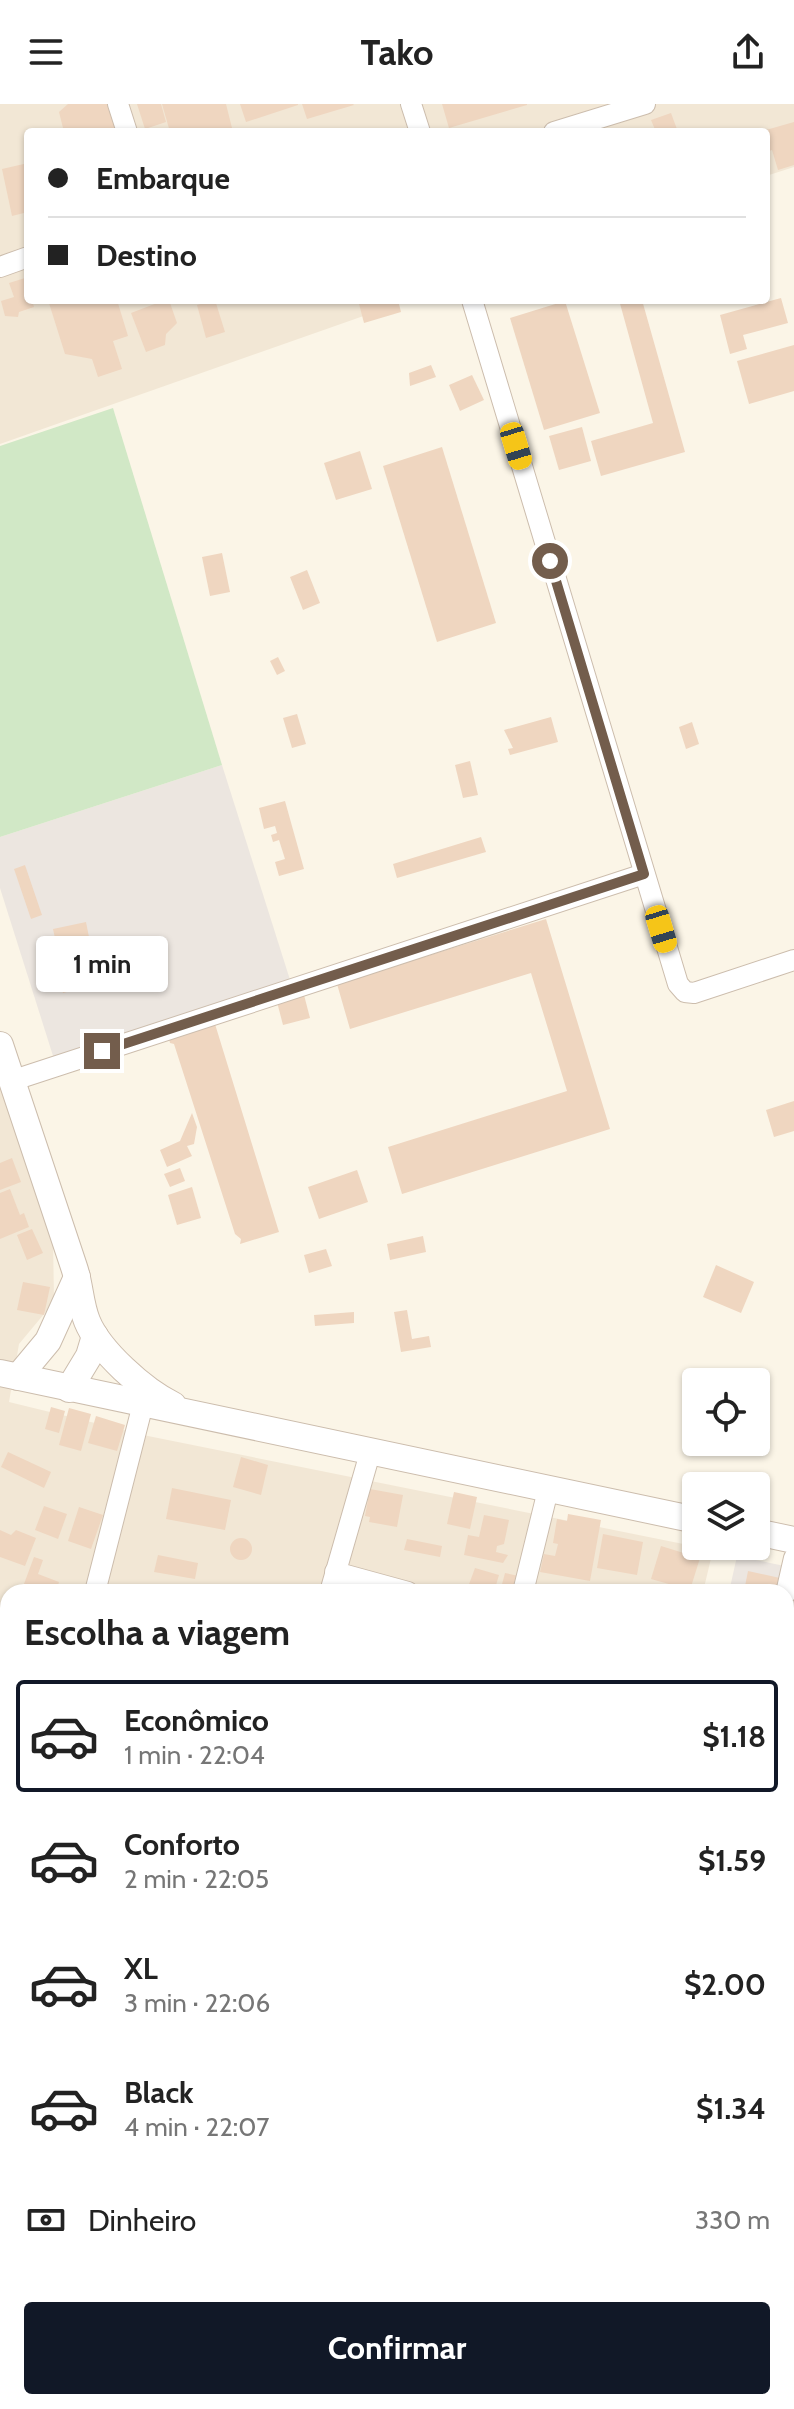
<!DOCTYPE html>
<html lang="pt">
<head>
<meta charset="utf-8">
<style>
	:root { --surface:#fff; --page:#f2f2f2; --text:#222; --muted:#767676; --line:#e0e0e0; --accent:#111827 }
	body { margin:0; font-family:Cabin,sans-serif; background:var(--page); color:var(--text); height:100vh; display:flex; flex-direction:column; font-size:30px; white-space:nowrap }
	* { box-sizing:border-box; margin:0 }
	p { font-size:26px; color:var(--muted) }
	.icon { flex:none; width:44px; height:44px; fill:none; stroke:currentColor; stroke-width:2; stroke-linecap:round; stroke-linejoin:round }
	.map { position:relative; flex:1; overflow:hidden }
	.side { position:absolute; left:0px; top:1480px; width:794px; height:826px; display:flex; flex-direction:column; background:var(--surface); border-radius:24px 24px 0 0; box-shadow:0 2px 6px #0004 }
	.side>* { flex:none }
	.hud { position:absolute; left:24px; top:24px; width:746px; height:176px; border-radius:8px; box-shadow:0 2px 6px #0004; display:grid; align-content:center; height:176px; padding:0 24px; background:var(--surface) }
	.fabs { position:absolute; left:682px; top:1264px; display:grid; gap:16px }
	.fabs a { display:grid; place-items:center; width:88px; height:88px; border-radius:8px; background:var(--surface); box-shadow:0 2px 6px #0004; font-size:40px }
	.end { position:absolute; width:36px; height:36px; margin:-18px; border:10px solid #735d4c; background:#fff; box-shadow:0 0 0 4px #fff }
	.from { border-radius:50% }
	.bubble { position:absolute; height:56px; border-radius:8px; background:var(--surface); box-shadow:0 2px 6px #0004; font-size:26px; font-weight:800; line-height:56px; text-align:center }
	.car { position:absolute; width:24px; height:48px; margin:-24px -12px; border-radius:10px; box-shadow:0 0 6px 2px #0007; background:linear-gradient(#f5c518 24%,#345 0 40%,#f5c518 0 76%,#345 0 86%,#f5c518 0) }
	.hud b { display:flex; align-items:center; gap:28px; height:76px; font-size:30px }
	.hud b+b { border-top:2px solid var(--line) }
	.hud i { width:20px; height:20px; background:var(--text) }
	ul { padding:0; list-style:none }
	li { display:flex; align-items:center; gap:24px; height:112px; margin:0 16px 12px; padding:0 8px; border:4px solid transparent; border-radius:8px }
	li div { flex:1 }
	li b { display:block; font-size:30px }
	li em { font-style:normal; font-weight:800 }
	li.on { border-color:var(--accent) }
	li>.icon { width:72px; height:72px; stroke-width:1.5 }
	h2 { padding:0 24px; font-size:36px; line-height:96px }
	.pay { display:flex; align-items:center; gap:20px; height:88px; padding:0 24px; font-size:30px }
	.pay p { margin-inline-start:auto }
	.button { display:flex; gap:16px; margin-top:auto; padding:16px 24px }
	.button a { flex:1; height:92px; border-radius:8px; background:var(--accent); color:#fff; font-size:32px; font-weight:800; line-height:92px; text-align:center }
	header { display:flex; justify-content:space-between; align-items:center; height:104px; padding:0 24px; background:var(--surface); font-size:36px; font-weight:800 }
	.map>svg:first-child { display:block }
	.residential { fill:#f2e7d5 }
	.industrial { fill:#ece6e0 }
	.green { fill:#d1e8c6 }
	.building { fill:#efd6c0 }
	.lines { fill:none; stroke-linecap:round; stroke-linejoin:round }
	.service-casing { stroke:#ccbdad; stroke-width:12 }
	.minor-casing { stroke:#ccbdad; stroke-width:22 }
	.tertiary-casing { stroke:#ccbdad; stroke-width:28 }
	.service { stroke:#fff; stroke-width:10 }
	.minor { stroke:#fff; stroke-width:20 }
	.tertiary { stroke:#fff; stroke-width:26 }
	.route { stroke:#735d4c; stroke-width:10 }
</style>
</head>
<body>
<header><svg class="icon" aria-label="menu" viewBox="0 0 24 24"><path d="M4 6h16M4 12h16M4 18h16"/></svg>Tako<svg class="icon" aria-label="share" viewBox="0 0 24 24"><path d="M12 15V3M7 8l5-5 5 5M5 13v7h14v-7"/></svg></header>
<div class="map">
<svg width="794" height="2305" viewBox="0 0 794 2305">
	<rect width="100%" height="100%" fill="#fbf5e7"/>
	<g class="residential">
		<path d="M0 0H794V63L766 72V28H28V196H409L0 340Z"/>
		<path d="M0 976 53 1134 54 1198 19 1240 9 1298 148 1332 713 1446 703 1488H8V2298H786V2039L794 2041V2305H0Z"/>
	</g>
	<g class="industrial">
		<path d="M222 661 291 879 54 955 0 784V733Z"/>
		<path d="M737 1452 794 1464V1985L786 1983V1488H729Z"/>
	</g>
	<path class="green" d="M113 304 222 661 0 733V342Z"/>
	<g class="building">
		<path d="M68 0H112L119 28H64L59 8Z"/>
		<path d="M137 0H161L166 18 145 25Z"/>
		<path d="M162 0H226L233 28H170Z"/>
		<path d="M240 0H298V1L246 18Z"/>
		<path d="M302 0H353L354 1 307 15Z"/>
		<path d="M442 0H527V1L449 24Z"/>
		<path d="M671 9 678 28H656L651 16Z"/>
		<path d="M794 18V61L778 66 772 46 766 48V26Z"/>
		<path d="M28 59V108L12 112 2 65Z"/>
		<path d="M25 174 28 196H32L34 203 19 208 18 213 5 212 1 197 14 193 9 179Z"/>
		<path d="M781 194 788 219 743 231 747 245 730 250 720 211Z"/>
		<path d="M48 196H117L128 232 113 237 122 265 98 273 92 255 65 250Z"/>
		<path d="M165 196H169L177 219 166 230 165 241 146 248 131 209Z"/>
		<path d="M215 196 225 228 206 234 197 201Z"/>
		<path d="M358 196H398L401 208 364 219Z"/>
		<path d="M619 196H642L685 348 601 372 591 337 653 319Z"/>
		<path d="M565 197 600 309 544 326 510 214Z"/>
		<path d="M794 241V287L749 300 737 257Z"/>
		<path d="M431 261 436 273 410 282 409 269Z"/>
		<path d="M472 271 484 296 460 307 449 281Z"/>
		<path d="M582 323 591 357 559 366 549 332Z"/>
		<path d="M442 343 496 519 437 538 383 362Z"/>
		<path d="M360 347 372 385 336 396 324 359Z"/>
		<path d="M222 449 230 488 210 492 202 453Z"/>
		<path d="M307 466 320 499 303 506 290 473Z"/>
		<path d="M278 553 285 567 277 571 270 557Z"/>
		<path d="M297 610 306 640 292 644 283 614Z"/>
		<path d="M551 613 558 638 510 651 508 645 513 644 504 626Z"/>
		<path d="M692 618 699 640 686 645 679 623Z"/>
		<path d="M470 657 478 691 463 694 455 661Z"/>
		<path d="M285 697 304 765 279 772 275 758 285 755 279 736 273 738 271 731 277 729 275 722 264 725 259 704Z"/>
		<path d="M481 733 486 748 397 774 393 760Z"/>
		<path d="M25 761 42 811 31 815 14 765Z"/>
		<path d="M546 815 610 1025 402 1090 388 1043 567 987 531 869 350 925 337 880Z"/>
		<path d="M86 818 89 833 56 839 53 825Z"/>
		<path d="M136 854 139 871 87 881 84 863Z"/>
		<path d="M82 869 86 883 63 889 59 876Z"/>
		<path d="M304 891 310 914 283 921 277 898Z"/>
		<path d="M215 920 279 1128 240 1140 241 1135 235 1130 174 940 170 939 169 935Z"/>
		<path d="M794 997V1027L774 1033 766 1006Z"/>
		<path d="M192 1009 197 1023 194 1040 187 1042 192 1052 167 1063 160 1046 180 1037Z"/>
		<path d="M12 1054 21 1078 0 1086V1059Z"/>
		<path d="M180 1064 185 1077 170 1083 164 1070Z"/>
		<path d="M357 1066 368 1098 319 1115 308 1083Z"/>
		<path d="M192 1083 201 1114 177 1121 168 1091Z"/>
		<path d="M10 1085 20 1111 24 1109 29 1123 0 1135V1089Z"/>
		<path d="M32 1125 43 1149 27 1156 17 1131Z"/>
		<path d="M423 1132 426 1148 390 1156 387 1140Z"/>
		<path d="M326 1145 332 1162 309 1169 304 1151Z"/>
		<path d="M716 1161 754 1178 741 1209 703 1193Z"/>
		<path d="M23 1178 50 1183 44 1211 17 1206Z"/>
		<path d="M407 1206 412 1235 429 1232 431 1243 401 1248 394 1208Z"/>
		<path d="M354 1208V1219L315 1222 314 1211Z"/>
		<path d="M51 1303 65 1307 59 1329 45 1325Z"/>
		<path d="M69 1304 91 1310 81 1347 59 1341Z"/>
		<path d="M96 1312 125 1321 117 1347 88 1339Z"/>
		<path d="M8 1348 51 1368 44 1384 1 1363Z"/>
		<path d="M241 1353 268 1361 261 1391 233 1383Z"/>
		<path d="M172 1384 231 1396 225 1426 166 1415Z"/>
		<path d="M370 1385 403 1391 397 1423 369 1418 370 1413 365 1412Z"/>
		<path d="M454 1388 477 1393 470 1425 447 1420Z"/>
		<path d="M44 1402 67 1410 58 1435 35 1426Z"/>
		<path d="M79 1403 103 1411 91 1445 68 1437Z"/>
		<path d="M568 1410 601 1416 590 1477 540 1468 544 1450 555 1452 558 1440 553 1439 557 1415 567 1417Z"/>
		<path d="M484 1411 509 1416 504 1440 497 1442 496 1448 508 1451 503 1459 464 1451 468 1431 479 1433Z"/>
		<path d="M0 1426 11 1431 16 1426 36 1434 25 1462 0 1453Z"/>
		<path d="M603 1430 643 1438 637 1471 597 1464Z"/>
		<circle cx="241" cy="1445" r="11"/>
		<path d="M407 1435 442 1442 440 1453 404 1446Z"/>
		<path d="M661 1442 700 1454 690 1486 651 1475Z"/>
		<path d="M158 1451 198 1459 195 1475 154 1468Z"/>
		<path d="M34 1453 43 1456 38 1470 59 1478 56 1488H21Z"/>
		<path d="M475 1464 499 1471 494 1488 468 1483Z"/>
		<path d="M748 1467 780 1474 777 1488 745 1482Z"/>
		<path d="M505 1469 519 1472 516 1482 510 1481 509 1485 501 1484Z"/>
		<path d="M0 1549 8 1552V1565L3 1577 0 1576Z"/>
		<path d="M8 1626V1673L0 1668V1639Z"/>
		<path d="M0 1672 8 1677V1708L0 1703Z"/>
		<path d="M0 1708 8 1712V1739L0 1754Z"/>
		<path d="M786 1734 794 1736V1816L786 1814Z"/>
		<path d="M793 1844H794V1897L786 1895V1876Z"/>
		<path d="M0 1863 8 1866V1884L0 1882Z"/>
		<path d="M0 1897 8 1901V1934L2 1931 0 1937Z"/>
		<path d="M4 1950 8 1951V1981L0 1978V1962Z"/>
		<path d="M0 2031 8 2034V2058L0 2055Z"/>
		<path d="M793 2052H794V2112L786 2111V2084Z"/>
		<path d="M0 2111 8 2114V2139L0 2136Z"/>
		<path d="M786 2114 794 2116V2141L786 2139Z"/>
		<path d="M786 2146 794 2148V2164L786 2162Z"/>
		<path d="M0 2227 8 2230 4 2249 0 2247Z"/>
		<path d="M786 2261 794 2265V2283L786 2279Z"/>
		<path d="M0 2266 8 2268V2282L0 2280Z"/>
		<path d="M56 2298H89L87 2305H55Z"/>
		<path d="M240 2298H262L259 2305H237Z"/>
		<path d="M265 2298H281L299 2305H262Z"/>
		<path d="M425 2298H445L452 2300 451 2305H415L416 2300 424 2302Z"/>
		<path d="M467 2298H483L481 2305H465Z"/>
		<path d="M712 2298H744L741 2305H709Z"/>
	</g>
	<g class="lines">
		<defs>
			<path id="service" d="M786 1502 793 1583 786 1602"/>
			<g id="minor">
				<path d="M118 0 127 28"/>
				<path d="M411 0 420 28"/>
				<path d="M554 28 645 0"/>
				<path d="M0 163 28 153"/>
				<path d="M472 196 678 880 685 888 694 889 794 856"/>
				<path d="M11 977 644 770"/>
				<path d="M335 1468 408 1488"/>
				<path d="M95 1488 143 1300"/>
				<path d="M330 1488 370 1349"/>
				<path d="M523 1488 548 1386"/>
				<path d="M786 1489 794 1454"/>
				<path d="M0 1590 8 1594"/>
				<path d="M0 1625 8 1617"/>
				<path d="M0 1789 8 1767"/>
				<path d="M0 1823 8 1826"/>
				<path d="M786 2011 794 2013"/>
				<path d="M570 2298 583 2305"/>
				<path d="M28 2305 29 2298"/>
				<path d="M183 2305 184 2298"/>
				<path d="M406 2305 407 2298"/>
			</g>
			<g id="tertiary">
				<path d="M0 941C24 1015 49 1089 74 1163 80 1180 80 1200 87 1217 99 1247 144 1287 173 1301"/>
				<path d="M0 1269 696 1416"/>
				<path d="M18 1273 48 1237 77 1173"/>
				<path d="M69 1285 89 1252 95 1232"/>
				<path d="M756 1428 794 1436"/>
			</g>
		</defs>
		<use href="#service" class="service-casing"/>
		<use href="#minor" class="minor-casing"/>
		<use href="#tertiary" class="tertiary-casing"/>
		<use href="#service" class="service"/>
		<use href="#minor" class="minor"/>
		<use href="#tertiary" class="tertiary"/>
	</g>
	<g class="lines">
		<path class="route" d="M102 947 644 770 550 457"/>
	</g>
</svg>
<div class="fabs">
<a><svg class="icon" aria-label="locate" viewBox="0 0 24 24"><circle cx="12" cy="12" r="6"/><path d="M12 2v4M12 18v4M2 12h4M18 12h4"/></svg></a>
<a><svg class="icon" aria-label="layers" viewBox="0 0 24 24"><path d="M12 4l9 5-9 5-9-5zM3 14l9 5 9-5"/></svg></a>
</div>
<i class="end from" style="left:550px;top:457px"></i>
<i class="end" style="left:102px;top:947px"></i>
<div class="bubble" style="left:36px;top:832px;width:132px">1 min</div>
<i class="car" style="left:516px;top:342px;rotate:163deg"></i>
<i class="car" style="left:661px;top:825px;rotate:163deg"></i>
<div class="hud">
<b><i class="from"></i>Embarque</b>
<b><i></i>Destino</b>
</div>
<section class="side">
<h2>Escolha a viagem</h2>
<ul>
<li class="on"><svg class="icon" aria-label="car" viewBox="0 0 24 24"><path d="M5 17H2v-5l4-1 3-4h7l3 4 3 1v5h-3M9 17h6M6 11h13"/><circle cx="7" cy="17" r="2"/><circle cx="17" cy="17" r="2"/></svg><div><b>Econômico</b><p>1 min · 22:04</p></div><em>$1.18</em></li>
<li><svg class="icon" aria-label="car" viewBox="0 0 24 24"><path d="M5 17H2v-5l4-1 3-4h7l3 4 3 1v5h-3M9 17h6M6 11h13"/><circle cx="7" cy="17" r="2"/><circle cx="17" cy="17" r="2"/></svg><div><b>Conforto</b><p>2 min · 22:05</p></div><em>$1.59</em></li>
<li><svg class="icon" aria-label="car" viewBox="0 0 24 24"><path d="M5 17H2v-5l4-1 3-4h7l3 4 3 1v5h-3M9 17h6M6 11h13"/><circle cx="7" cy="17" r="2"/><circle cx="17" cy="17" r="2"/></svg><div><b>XL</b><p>3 min · 22:06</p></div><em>$2.00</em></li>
<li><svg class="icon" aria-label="car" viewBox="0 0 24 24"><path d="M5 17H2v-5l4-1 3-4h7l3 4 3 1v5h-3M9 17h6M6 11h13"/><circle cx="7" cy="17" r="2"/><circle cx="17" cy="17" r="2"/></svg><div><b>Black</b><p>4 min · 22:07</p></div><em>$1.34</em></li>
</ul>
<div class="pay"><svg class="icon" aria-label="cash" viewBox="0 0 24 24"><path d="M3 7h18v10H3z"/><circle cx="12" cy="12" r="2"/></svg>Dinheiro<p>330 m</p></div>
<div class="button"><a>Confirmar</a></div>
</section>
</div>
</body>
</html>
